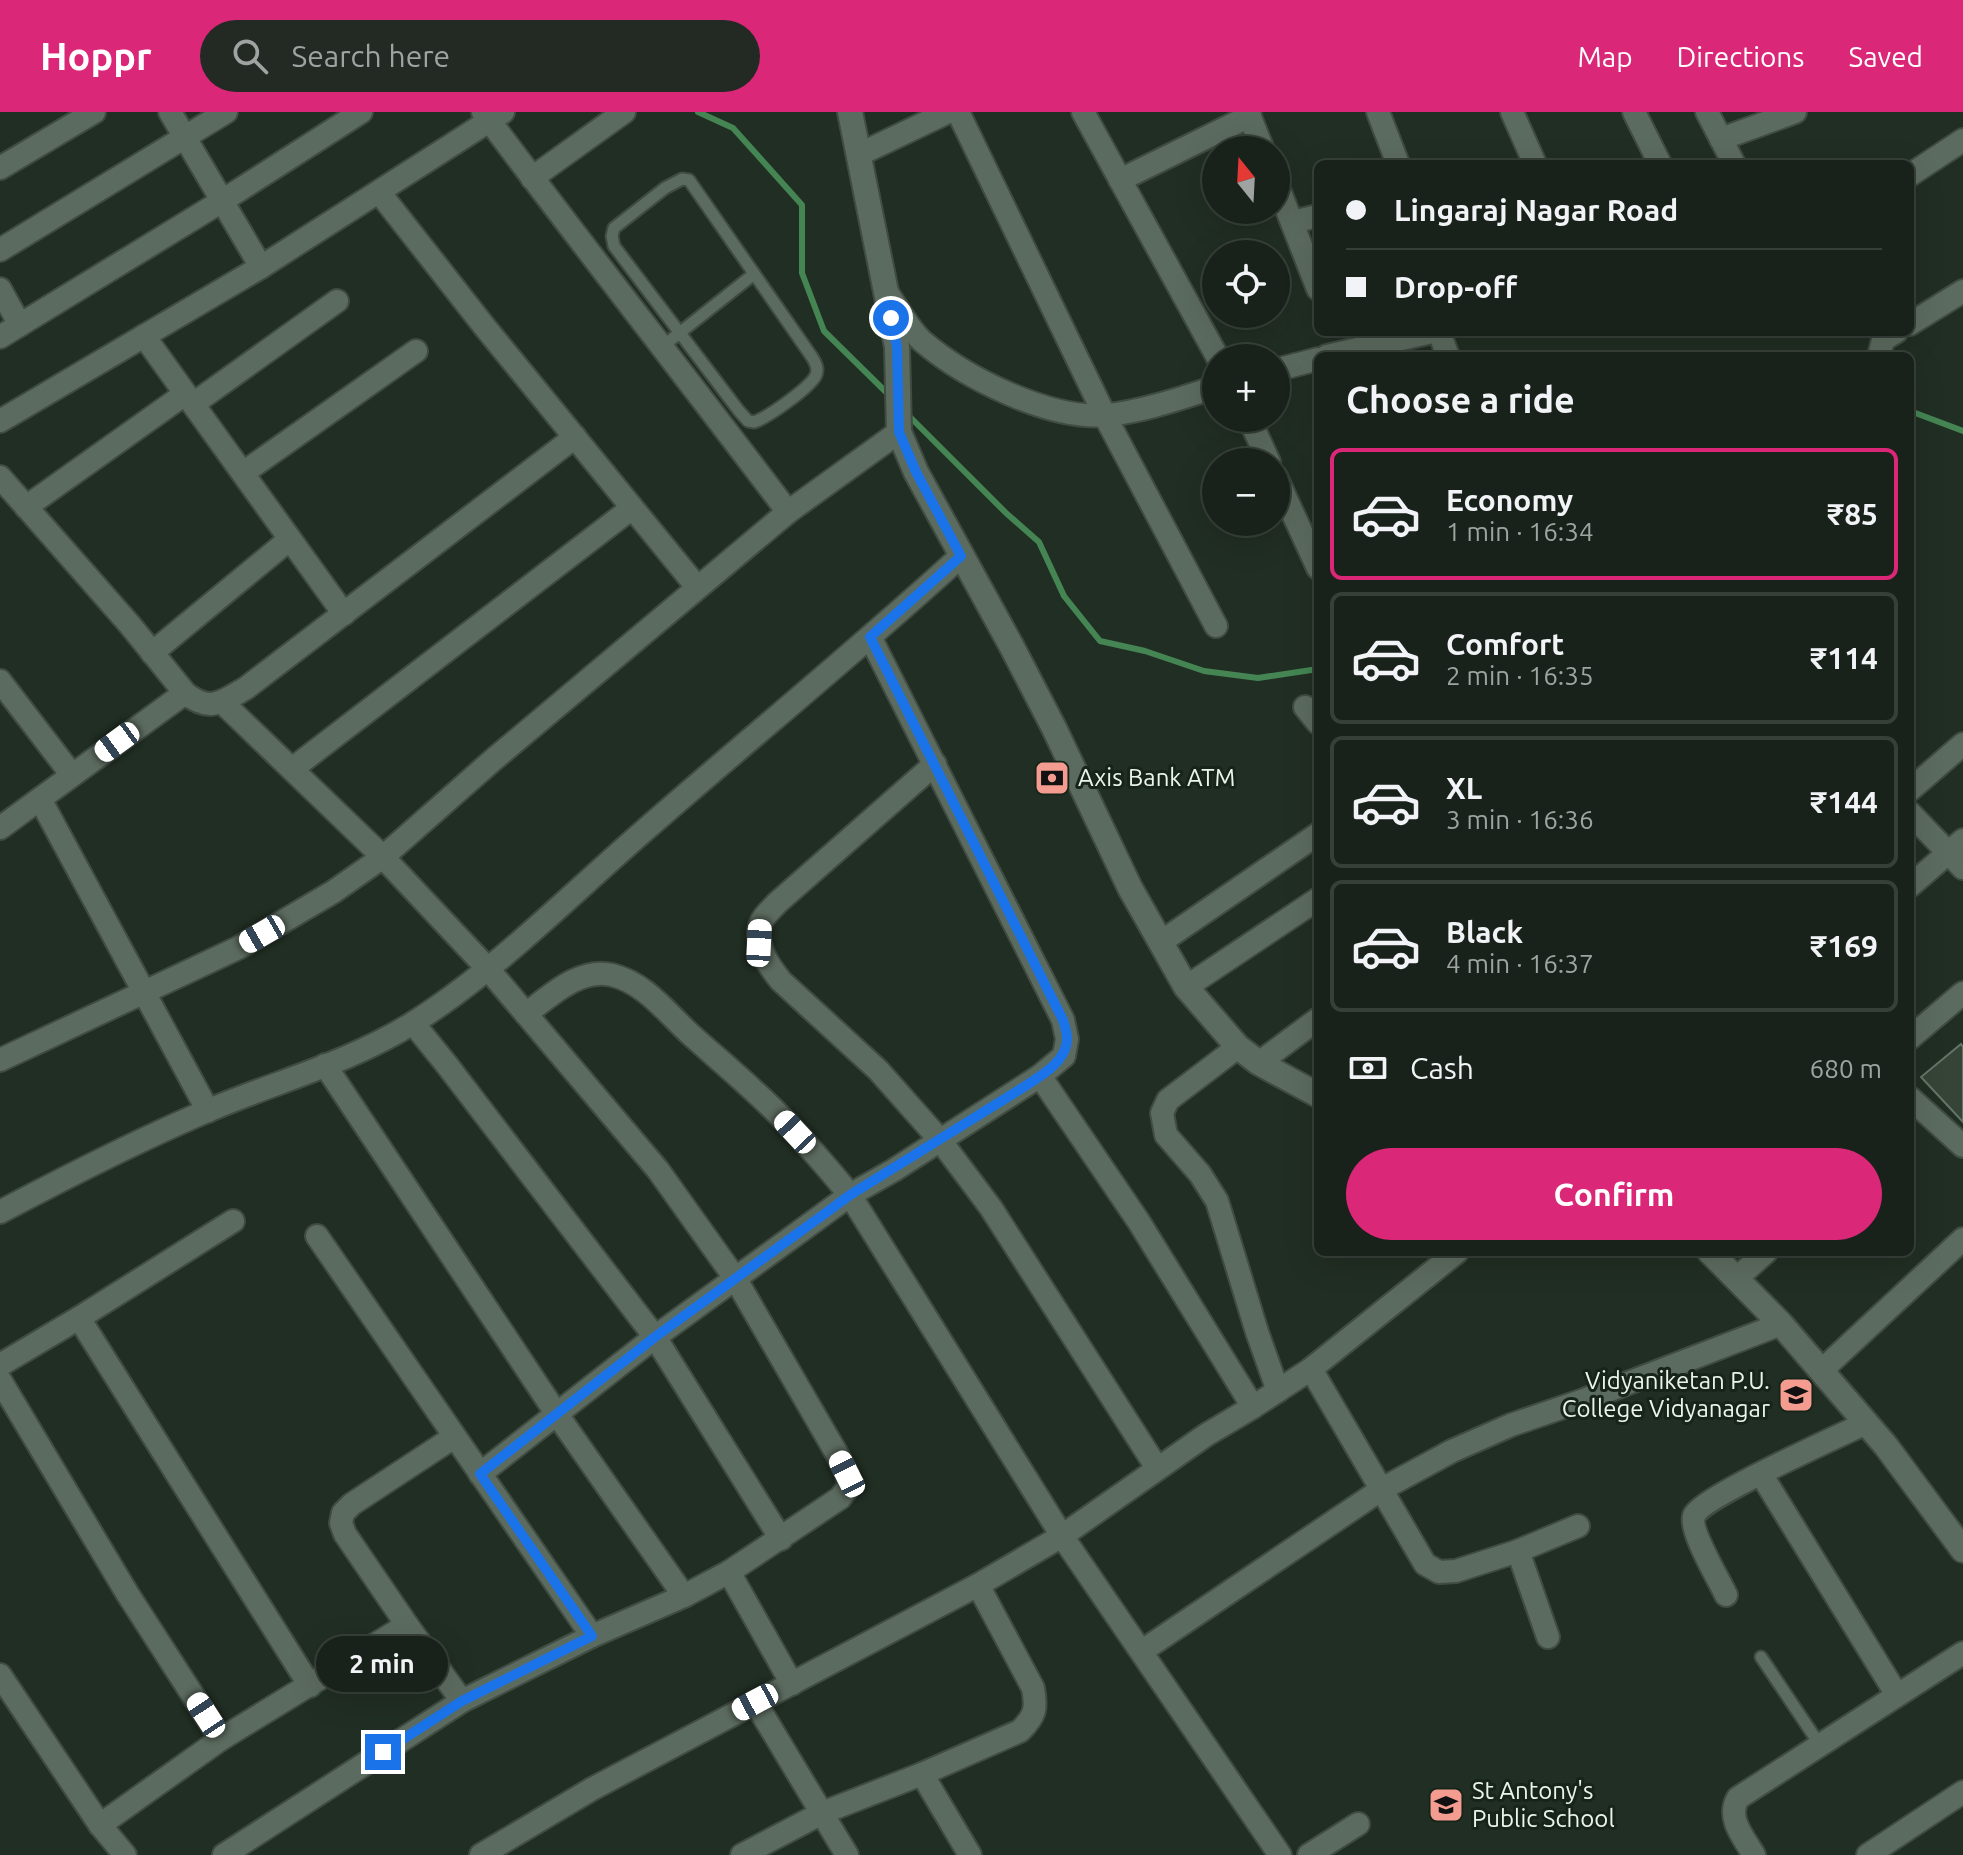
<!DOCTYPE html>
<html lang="en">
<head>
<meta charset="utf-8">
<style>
	:root { --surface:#19221a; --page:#222a23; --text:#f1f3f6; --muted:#9fa4a2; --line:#373f39; --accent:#db2777 }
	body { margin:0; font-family:Ubuntu,sans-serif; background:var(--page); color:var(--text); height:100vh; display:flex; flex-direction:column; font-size:30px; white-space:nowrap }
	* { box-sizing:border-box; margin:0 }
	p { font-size:26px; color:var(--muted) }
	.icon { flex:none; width:44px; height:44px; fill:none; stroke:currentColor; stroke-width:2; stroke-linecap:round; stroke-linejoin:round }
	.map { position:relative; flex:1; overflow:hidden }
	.details { position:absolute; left:1314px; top:240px; width:600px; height:904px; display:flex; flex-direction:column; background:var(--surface); border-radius:12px; box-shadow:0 8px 32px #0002,0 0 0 2px var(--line) }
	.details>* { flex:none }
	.top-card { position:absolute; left:1314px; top:48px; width:600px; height:176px; border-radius:12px; box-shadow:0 8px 32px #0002,0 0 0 2px var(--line); display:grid; align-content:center; height:176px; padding:0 32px; background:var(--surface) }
	.needle { width:52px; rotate:342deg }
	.buttons { position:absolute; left:1202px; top:24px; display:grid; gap:16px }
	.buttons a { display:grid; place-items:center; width:88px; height:88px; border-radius:50%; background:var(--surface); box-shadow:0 8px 32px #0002,0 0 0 2px var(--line); font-size:40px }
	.end { position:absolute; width:36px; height:36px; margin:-18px; border:10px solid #1a73e8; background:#fff; box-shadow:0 0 0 4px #fff }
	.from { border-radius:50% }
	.bubble { position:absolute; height:56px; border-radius:28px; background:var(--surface); box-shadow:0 8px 32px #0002,0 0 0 2px var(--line); font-size:26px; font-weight:700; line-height:56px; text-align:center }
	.car { position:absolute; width:24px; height:48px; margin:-24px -12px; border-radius:10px; box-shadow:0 0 6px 2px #0007; background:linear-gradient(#fff 24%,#345 0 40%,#fff 0 76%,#345 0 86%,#fff 0) }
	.top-card b { display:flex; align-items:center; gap:28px; height:76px; font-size:30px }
	.top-card b+b { border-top:2px solid var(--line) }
	.top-card i { width:20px; height:20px; background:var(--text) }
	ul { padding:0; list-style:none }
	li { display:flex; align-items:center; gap:24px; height:132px; margin:0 16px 12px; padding:0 16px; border:4px solid var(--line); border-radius:12px }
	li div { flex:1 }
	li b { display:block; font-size:30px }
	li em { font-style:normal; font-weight:700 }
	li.current { border-color:var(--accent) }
	li>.icon { width:72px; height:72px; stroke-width:1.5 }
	h2 { padding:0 32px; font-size:36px; line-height:96px }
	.pay { display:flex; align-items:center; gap:20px; height:88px; padding:0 32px; font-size:30px }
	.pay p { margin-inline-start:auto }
	.action { display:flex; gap:16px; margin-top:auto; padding:16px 32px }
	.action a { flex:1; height:92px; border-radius:48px; background:var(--accent); color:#fff; font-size:32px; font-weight:700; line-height:92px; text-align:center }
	header { display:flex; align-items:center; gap:48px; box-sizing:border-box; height:112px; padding:0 40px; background:var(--accent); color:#fff }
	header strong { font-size:38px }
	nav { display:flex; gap:44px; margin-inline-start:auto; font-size:28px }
	.search { width:560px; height:72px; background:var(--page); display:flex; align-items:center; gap:20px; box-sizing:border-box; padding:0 28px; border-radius:44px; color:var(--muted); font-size:30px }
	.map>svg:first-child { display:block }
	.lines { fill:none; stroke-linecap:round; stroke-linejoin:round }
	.stream { stroke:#448553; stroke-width:6 }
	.building { fill:#364438; stroke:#647467; stroke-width:2 }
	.service-casing { stroke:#404b42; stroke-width:15 }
	.minor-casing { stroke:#404b42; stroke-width:26 }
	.tertiary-casing { stroke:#404b42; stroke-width:28 }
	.service { stroke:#5c6b5f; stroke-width:11 }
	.minor { stroke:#5c6b5f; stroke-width:22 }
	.tertiary { stroke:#5c6b5f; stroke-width:24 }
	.route { stroke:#1a73e8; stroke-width:10 }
	.labels { text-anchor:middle; stroke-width:6; stroke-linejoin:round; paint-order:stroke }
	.poi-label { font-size:24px; fill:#ebf4ec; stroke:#172419; text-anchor:start }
</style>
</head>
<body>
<header>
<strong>Hoppr</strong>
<div class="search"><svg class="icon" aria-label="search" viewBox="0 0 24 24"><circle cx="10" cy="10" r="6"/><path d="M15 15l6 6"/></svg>Search here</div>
<nav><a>Map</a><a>Directions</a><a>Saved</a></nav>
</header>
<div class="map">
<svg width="1963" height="1743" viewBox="0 0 1963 1743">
	<rect width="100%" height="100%" fill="#212e23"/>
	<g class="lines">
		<g class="stream">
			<path d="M698 0 733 16 802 93V161L824 219 890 284"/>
			<path d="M1910 299 1963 319"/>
			<path d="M906 301 1006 401 1039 430 1064 484 1100 529 1145 539 1204 559 1258 566 1318 557"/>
		</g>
	</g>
	<path class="building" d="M1961 932 1963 935V1010L1921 965Z"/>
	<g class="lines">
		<defs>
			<g id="service">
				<path d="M682 67 689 68 696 78 812 245C815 250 819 256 816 263 811 275 767 306 754 310L748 309 739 299 614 134 612 124 614 116 665 76Z"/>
				<path d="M663 234 754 162"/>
				<path d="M1761 1545 1820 1633"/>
			</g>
			<g id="minor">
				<path d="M170 0 261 155"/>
				<path d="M483 0C583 134 687 266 788 400"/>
				<path d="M958 0 1105 304 1216 514"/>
				<path d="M1083 0 1218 246"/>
				<path d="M1248 0 1263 38"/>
				<path d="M1378 0 1398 52"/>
				<path d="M1512 0 1535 52"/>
				<path d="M1634 0 1660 52"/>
				<path d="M1707 0 1734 52"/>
				<path d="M1721 27 1795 0"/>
				<path d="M858 43 948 0"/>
				<path d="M0 56 94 0"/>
				<path d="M1910 63 1963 28"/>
				<path d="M532 66 624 0"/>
				<path d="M1120 68 1250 4"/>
				<path d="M1276 70 1318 177"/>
				<path d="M379 80 484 214 697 475"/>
				<path d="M1292 110 1318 104"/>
				<path d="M0 138 226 0"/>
				<path d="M0 177 20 213"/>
				<path d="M886 179C897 195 908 216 922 229 965 266 1051 309 1108 303 1145 299 1181 286 1216 275"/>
				<path d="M1910 212 1963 179"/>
				<path d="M1439 220 1448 244"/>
				<path d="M144 224 344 502"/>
				<path d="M0 225 222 89 361 0"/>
				<path d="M1327 244 1432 220"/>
				<path d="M1879 244 1883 228 1896 220"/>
				<path d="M1276 258 1318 247"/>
				<path d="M193 292 337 189"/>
				<path d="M1249 306 1269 350"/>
				<path d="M0 309 261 155 503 0"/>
				<path d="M243 361 416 239"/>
				<path d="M0 365 130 513 185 581C210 601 222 590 246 576L575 325"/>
				<path d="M1276 365 1318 456"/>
				<path d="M26 395 185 282"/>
				<path d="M152 541 290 427"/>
				<path d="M0 569 72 663"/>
				<path d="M222 590 383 745 488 857 658 1058 735 1166 837 1342 847 1362 849 1374 840 1386 729 1460 684 1484 592 1524 462 1589 224 1743"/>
				<path d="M1305 595 1318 611"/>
				<path d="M935 652 777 791C771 798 762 805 760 813 755 834 768 853 781 869L878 958 940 1028 991 1096 1157 1356"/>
				<path d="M292 657 632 396"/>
				<path d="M1910 678 1963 632"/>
				<path d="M40 687 208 999"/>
				<path d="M1910 701 1963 756"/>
				<path d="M0 716 185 581"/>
				<path d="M1910 774 1963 728"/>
				<path d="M1161 830 1318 722"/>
				<path d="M1186 875 1318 787"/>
				<path d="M526 902C550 884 580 855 612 863 645 871 666 900 690 922 720 949 752 975 781 1005 805 1030 828 1056 850 1083L1062 1424 1280 1743"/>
				<path d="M413 911 447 953 655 1225 781 1427"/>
				<path d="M1910 926 1963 881"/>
				<path d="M1238 935 1168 988 1162 1001 1166 1023 1200 1062 1217 1089 1257 1220 1278 1279"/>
				<path d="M0 948 238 836 333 780 383 745 493 648 788 400 899 320"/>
				<path d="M1259 951 1318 907"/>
				<path d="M325 953 556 1301 684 1484"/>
				<path d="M1040 964 1139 1110 1253 1295"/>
				<path d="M1910 986 1963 1034"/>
				<path d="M0 1100C68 1064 136 1029 207 999 275 970 349 951 413 911 497 858 570 783 645 718 750 626 858 538 961 444"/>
				<path d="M317 1124 592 1524"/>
				<path d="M1737 1166 1766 1140"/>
				<path d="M79 1206 310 1574"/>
				<path d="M0 1253 79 1206 233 1109"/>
				<path d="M1311 1257 1425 1452 1439 1460 1456 1459 1518 1439 1578 1414"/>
				<path d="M1821 1259 1963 1127"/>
				<path d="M0 1268 127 1481 221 1627"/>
				<path d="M454 1325 352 1392 343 1401 341 1411 345 1422 407 1513 462 1589"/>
				<path d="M480 1362 655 1225 850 1083 894 1058 1040 964 1064 944 1067 927 1063 908 870 525"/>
				<path d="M1761 1362 1897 1583"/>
				<path d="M1518 1439 1548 1525"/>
				<path d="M729 1460 792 1572"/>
				<path d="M1726 1483C1719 1468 1689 1418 1694 1404 1700 1386 1841 1323 1866 1311"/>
				<path d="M1142 1539 1382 1377 1452 1339 1511 1313 1584 1288 1781 1212"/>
				<path d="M0 1563 100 1713 125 1743"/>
				<path d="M755 1590 847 1743"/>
				<path d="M922 1662 970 1743"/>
				<path d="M100 1713 221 1627 407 1513"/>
				<path d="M481 1743 592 1677 978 1473 1062 1424 1206 1323 1253 1295 1311 1257 1457 1140"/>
				<path d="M742 1743 822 1701 922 1662 1020 1619C1035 1604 1037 1597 1033 1576L978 1473"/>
				<path d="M1309 1743 1358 1712"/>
				<path d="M1754 1743C1744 1726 1726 1706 1738 1686L1963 1541"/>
				<path d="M1868 1743 1963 1680"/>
			</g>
			<g id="tertiary">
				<path d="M850 0 897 235 899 320 916 360 1012 535 1054 616 1130 776 1186 875 1238 935 1259 951 1318 983"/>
				<path d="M1710 1140 1781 1212 1886 1334 1963 1438"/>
			</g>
		</defs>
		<use href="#service" class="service-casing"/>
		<use href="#minor" class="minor-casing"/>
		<use href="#tertiary" class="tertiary-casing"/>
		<use href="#service" class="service"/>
		<use href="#minor" class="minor"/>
		<use href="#tertiary" class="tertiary"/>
	</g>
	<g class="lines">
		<path class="route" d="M383 1640 462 1589 592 1524 480 1362 655 1225 827 1100 850 1083 1019 978C1037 966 1067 951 1067 927 1067 921 1065 914 1063 908L870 525 961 444 916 360 899 320 897 235 891 206"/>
	</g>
	<defs>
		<symbol id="bank-square" viewBox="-11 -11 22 22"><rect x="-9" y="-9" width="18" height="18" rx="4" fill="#f59c90" stroke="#172419"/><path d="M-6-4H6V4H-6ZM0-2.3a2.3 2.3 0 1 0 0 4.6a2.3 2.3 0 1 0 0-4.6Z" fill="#111"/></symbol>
		<symbol id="university-square" viewBox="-11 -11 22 22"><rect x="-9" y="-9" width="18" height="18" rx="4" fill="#f59c90" stroke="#172419"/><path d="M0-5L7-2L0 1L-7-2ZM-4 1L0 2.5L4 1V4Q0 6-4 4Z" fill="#111"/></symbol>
		<symbol id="school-square" viewBox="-11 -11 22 22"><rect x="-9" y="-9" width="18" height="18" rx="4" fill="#f59c90" stroke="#172419"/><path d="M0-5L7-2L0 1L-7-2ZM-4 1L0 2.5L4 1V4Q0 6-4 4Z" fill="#111"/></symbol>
	</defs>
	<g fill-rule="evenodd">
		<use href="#bank-square" x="1032" y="646" width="40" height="40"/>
		<use href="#university-square" x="1776" y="1263" width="40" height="40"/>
		<use href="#school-square" x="1426" y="1673" width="40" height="40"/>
	</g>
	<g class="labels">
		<g class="poi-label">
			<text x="1078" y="674">Axis Bank ATM</text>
			<text x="1770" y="1277" text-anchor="end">Vidyaniketan P.U.<tspan x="1770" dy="28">College Vidyanagar</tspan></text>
			<text x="1472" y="1687">St Antony's<tspan x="1472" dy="28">Public School</tspan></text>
		</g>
	</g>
</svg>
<div class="buttons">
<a><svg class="needle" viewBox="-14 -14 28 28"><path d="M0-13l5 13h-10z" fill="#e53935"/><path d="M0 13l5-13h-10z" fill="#9fa4a2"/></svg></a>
<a><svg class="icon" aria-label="locate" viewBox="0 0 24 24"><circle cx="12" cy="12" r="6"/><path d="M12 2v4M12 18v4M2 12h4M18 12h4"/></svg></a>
<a>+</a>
<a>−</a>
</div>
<i class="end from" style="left:891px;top:206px"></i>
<i class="end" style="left:383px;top:1640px"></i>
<div class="bubble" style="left:316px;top:1524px;width:132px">2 min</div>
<i class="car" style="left:117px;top:630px;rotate:234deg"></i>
<i class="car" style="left:262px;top:822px;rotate:240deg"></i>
<i class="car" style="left:759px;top:831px;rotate:3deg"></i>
<i class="car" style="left:795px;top:1020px;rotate:317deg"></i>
<i class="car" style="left:847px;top:1362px;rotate:333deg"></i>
<i class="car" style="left:755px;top:1590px;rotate:242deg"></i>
<i class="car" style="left:206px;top:1603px;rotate:327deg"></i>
<div class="top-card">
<b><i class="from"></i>Lingaraj Nagar Road</b>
<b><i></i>Drop-off</b>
</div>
<section class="details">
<h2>Choose a ride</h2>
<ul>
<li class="current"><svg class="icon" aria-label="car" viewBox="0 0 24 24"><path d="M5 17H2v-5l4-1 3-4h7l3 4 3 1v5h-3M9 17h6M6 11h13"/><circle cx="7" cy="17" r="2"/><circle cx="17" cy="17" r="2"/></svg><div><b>Economy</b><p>1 min · 16:34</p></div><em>₹85</em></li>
<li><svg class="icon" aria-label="car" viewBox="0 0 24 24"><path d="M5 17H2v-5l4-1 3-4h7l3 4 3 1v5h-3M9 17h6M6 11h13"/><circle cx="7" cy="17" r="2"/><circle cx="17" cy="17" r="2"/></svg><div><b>Comfort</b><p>2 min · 16:35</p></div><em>₹114</em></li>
<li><svg class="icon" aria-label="car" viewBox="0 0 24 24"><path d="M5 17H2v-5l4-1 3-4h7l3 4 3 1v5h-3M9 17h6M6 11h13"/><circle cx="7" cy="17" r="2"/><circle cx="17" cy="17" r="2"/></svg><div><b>XL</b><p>3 min · 16:36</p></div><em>₹144</em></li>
<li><svg class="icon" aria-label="car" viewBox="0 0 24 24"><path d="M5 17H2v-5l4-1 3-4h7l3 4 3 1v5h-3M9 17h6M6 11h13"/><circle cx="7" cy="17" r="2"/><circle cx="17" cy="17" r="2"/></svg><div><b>Black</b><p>4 min · 16:37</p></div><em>₹169</em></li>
</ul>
<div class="pay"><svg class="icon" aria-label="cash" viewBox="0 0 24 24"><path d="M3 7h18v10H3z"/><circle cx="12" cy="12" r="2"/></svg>Cash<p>680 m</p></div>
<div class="action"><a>Confirm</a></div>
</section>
</div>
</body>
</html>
